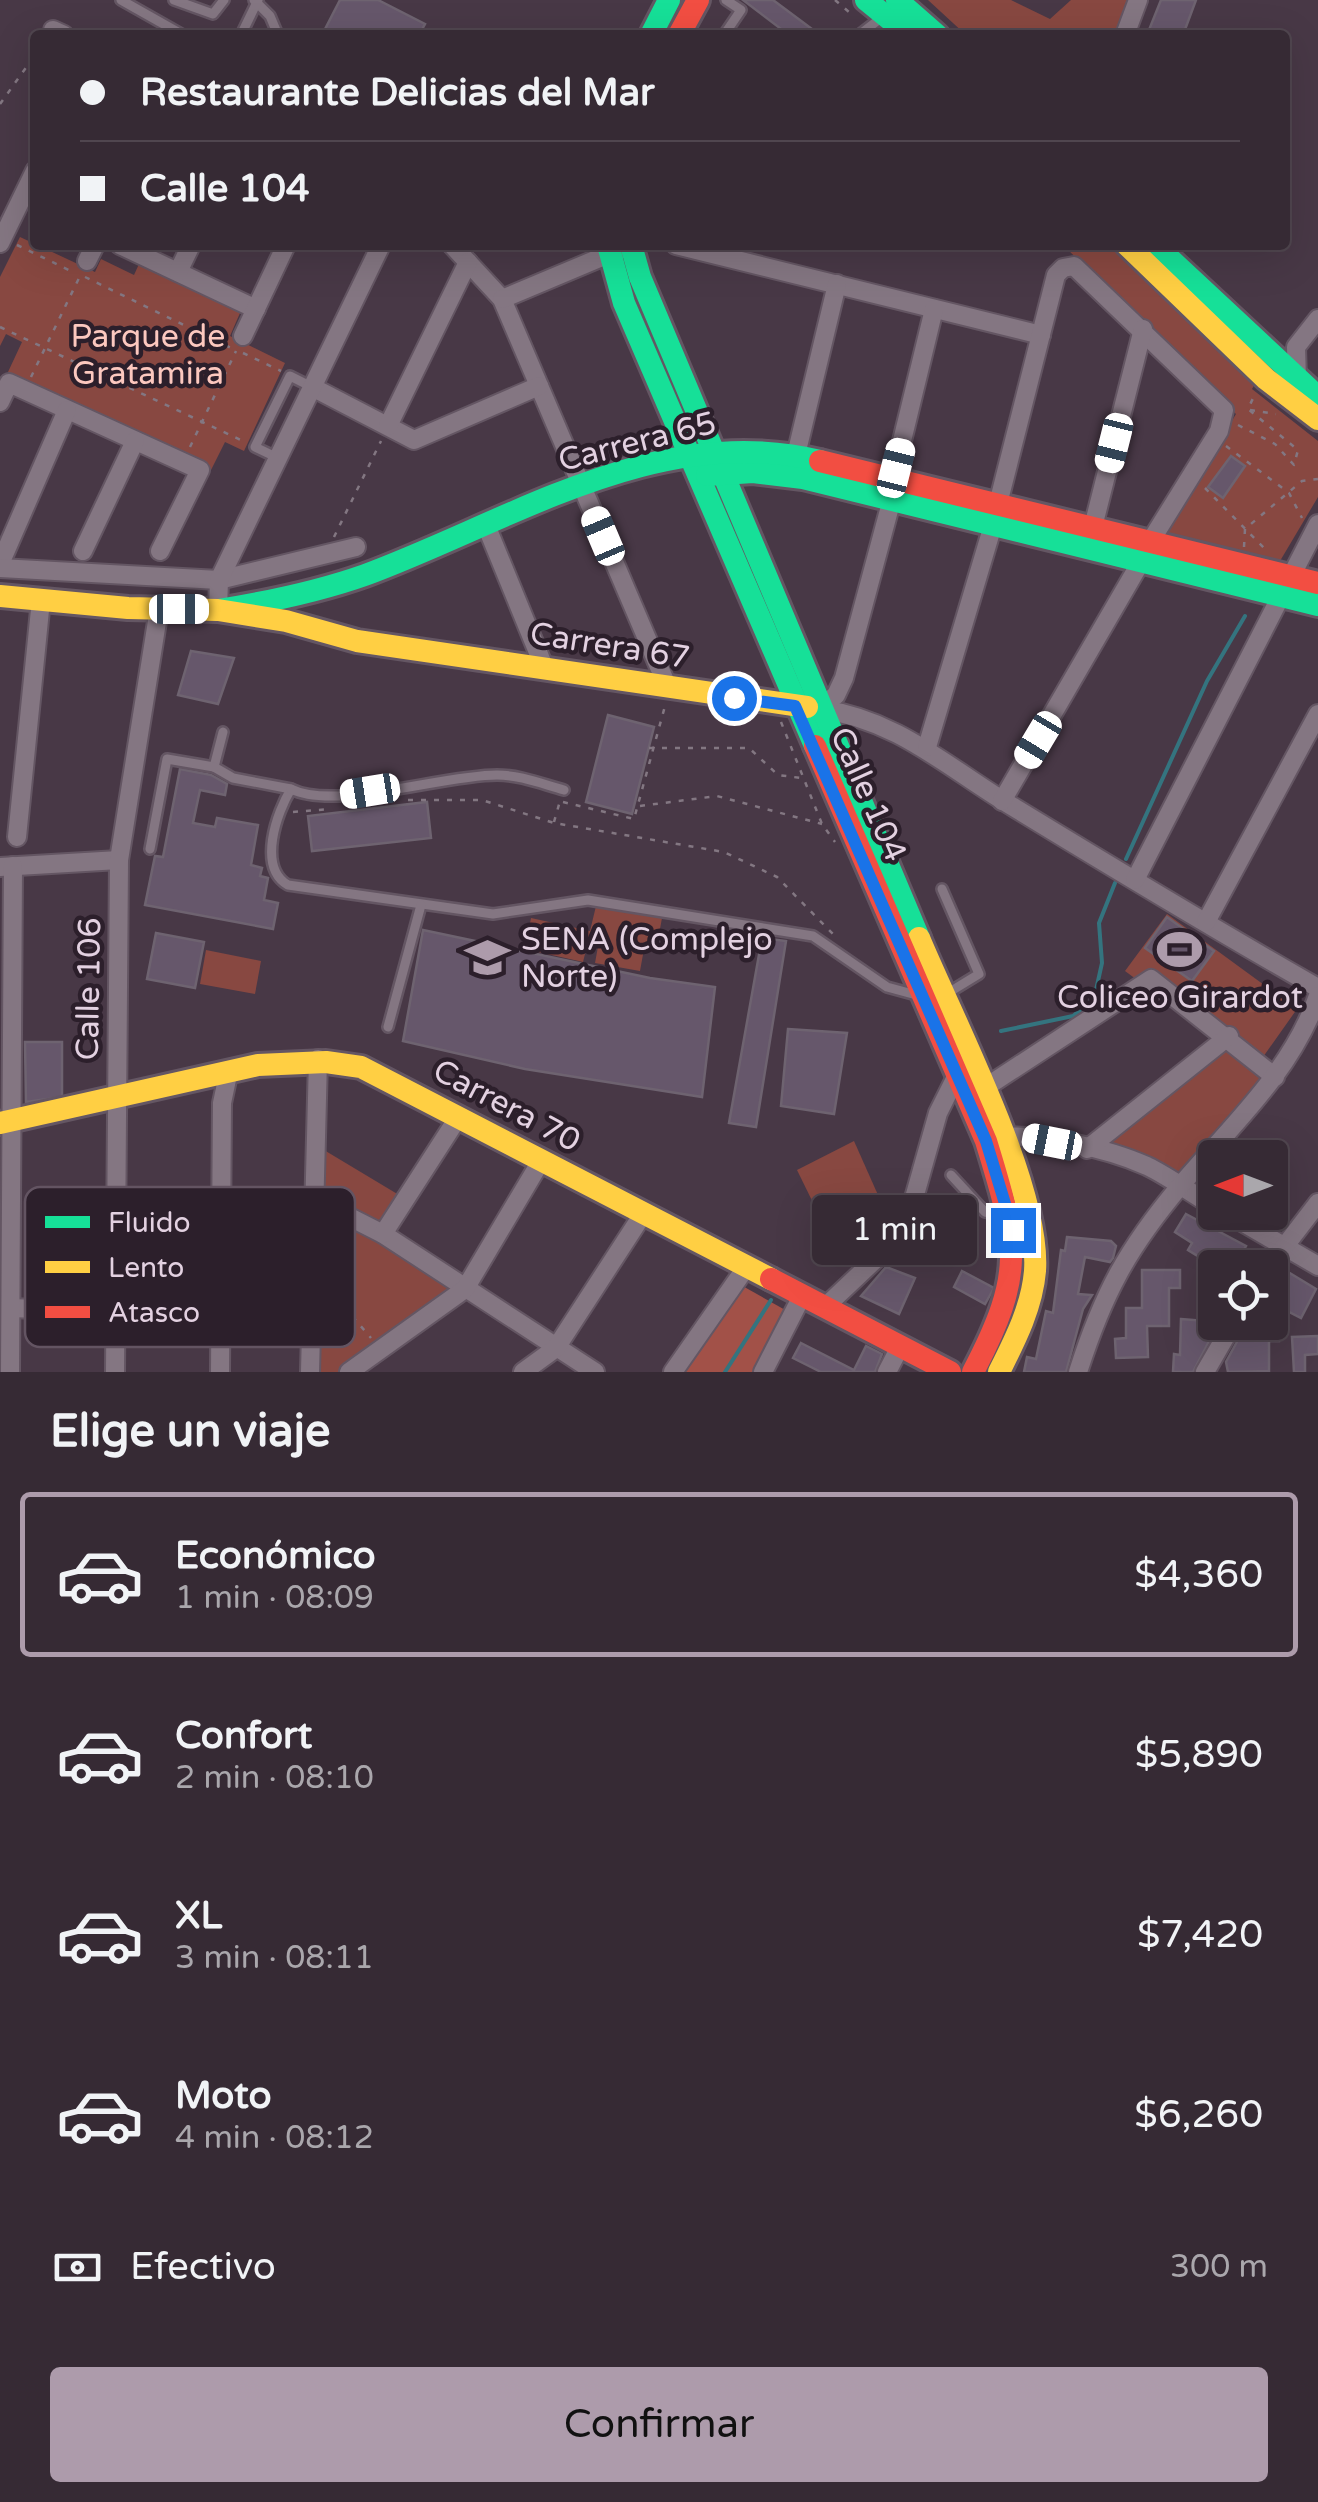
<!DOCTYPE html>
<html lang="es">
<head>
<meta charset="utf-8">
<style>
	:root { --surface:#362a34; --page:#413640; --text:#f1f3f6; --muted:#aaa7ac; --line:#50464f; --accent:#ad9bab }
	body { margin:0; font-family:"Varela Round",sans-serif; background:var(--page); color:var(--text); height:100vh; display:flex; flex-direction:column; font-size:38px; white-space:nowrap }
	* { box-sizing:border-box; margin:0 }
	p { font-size:32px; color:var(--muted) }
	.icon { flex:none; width:55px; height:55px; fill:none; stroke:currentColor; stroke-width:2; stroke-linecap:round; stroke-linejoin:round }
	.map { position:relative; height:1372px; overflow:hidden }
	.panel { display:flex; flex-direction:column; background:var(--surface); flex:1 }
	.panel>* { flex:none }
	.hud { position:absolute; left:30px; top:30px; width:1260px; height:220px; border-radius:10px; box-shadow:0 10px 40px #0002,0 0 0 2px var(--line); display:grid; align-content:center; height:220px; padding:0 50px; background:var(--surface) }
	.needle { width:65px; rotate:270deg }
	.controls { position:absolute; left:1198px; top:1140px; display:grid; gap:20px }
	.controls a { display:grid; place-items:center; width:90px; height:90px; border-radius:10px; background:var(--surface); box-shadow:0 10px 40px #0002,0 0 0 2px var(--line); font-size:50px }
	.end { position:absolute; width:45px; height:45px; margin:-22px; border:12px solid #1a73e8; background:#fff; box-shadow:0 0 0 5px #fff }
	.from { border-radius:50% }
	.bubble { position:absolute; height:70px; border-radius:10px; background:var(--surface); box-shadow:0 10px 40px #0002,0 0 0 2px var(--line); font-size:32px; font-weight:600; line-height:70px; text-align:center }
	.car { position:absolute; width:30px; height:60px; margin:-30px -15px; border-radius:12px; box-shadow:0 0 8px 2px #0007; background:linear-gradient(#fff 24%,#345 0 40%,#fff 0 76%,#345 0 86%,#fff 0) }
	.hud b { display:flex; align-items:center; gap:35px; height:95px; font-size:38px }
	.hud b+b { border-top:2px solid var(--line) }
	.hud i { width:25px; height:25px; background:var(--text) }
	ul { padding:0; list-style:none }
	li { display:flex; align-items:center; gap:30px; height:165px; margin:0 20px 15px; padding:0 30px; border:5px solid transparent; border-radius:10px }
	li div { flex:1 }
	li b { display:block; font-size:38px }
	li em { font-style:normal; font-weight:600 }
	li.current { border-color:var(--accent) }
	li>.icon { width:90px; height:90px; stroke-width:1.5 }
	h2 { padding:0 50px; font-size:45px; line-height:120px }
	.pay { display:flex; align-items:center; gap:25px; height:110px; padding:0 50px; font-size:38px }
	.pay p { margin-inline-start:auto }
	.cta { display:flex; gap:20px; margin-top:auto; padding:20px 50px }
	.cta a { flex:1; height:115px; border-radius:10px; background:var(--accent); color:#111; font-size:40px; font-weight:600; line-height:115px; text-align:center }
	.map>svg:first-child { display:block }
	.green { fill:#884841 }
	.forest { fill:#a25148 }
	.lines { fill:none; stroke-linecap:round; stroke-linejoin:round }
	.stream { stroke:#34747f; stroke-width:4 }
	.building { fill:#66576b; stroke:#6e6370; stroke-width:2.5 }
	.lane-casing { stroke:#645663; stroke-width:14 }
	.street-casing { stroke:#645663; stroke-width:22 }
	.fast-casing { stroke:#645663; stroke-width:28 }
	.slow-casing { stroke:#645663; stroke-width:28 }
	.jam-casing { stroke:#645663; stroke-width:28 }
	.path { stroke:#837782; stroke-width:2.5; stroke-dasharray:5 8; stroke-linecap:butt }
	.lane { stroke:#847682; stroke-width:9 }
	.street { stroke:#847682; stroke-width:18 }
	.fast { stroke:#16e098; stroke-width:22 }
	.slow { stroke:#ffcf43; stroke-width:22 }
	.jam { stroke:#f24e42; stroke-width:22 }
	.route { stroke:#1a73e8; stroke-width:12 }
	.labels { text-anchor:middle; stroke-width:9; stroke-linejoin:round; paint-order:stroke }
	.park-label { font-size:32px; fill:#fcc8bf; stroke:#2c1f2b }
	.street-label { font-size:32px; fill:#e3d1e1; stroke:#2c1f2b }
	.poi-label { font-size:32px; fill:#e3d1e1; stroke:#2c1f2b; text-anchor:start }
	.key { fill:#2c1f2b; stroke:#635462; stroke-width:2.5 }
	.key-label { font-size:28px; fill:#e3d1e1 }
</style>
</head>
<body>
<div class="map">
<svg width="1318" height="1372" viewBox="0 0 1318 1372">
	<rect width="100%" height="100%" fill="#483846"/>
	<g class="green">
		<path d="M928 0H1011L1050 19 1071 0H1128L1115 35H966Z"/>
		<path d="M20 237 95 272 101 259 134 275 139 264 240 313 230 336 285 363 244 451 225 442 211 470 8 372 22 342 6 334 0 346V277Z"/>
		<path d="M1063 245H1114L1256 382 1252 389 1318 441V497L1280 561 1271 563 1166 533 1236 414Z"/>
		<path d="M596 906 662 918 656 951 644 949 640 971 595 963 599 941 589 938 583 962 525 949 531 918 590 931Z"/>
		<path d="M1167 914 1297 1009 1256 1067 1265 1079 1178 1179 1104 1148 1225 1045 1125 971Z"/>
		<path d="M206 950 261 961 255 994 200 984Z"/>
		<path d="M854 1141 878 1195 823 1223 797 1170Z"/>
		<path d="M324 1150 399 1195 374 1235 462 1284 444 1317 350 1372H315Z"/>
	</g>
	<path class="forest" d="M739 1284 787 1311 756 1372H679Z"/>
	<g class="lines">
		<g class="stream">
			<path d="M1126 859 1207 681 1245 616"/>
			<path d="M1001 1031 1073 1016 1094 999 1102 963 1099 923 1115 883"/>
			<path d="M725 1372 771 1300"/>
		</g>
	</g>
	<g class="building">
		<path d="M340 0H378L425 24 419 35H322Z"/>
		<path d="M743 0H773L820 35H789Z"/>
		<path d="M1161 0H1196L1183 35H1147Z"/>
		<path d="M1231 456 1245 466 1223 498 1208 487Z"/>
		<path d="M191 651 234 658 218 704 178 695Z"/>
		<path d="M608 715 654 727 632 814 586 802Z"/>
		<path d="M180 769 211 775 227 784 225 795 200 790 193 823 215 827 217 818 258 825 251 865 262 868 260 876 268 878 264 900 278 903 273 929 145 905 155 856 163 857Z"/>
		<path d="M427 802 431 838 312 851 308 816Z"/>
		<path d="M1167 917 1214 951 1192 981 1145 948Z"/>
		<path d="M423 930 650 978 715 987 702 1097 525 1069 403 1041Z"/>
		<path d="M156 933 204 942 195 988 147 979Z"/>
		<path d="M762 938 786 941 756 1127 729 1123Z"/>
		<path d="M788 1029 847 1033 834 1114 781 1106Z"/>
		<path d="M25 1042H62V1097L26 1102Z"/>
		<path d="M1186 1214 1246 1246 1234 1268H1217L1188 1250 1192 1243 1175 1232Z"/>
		<path d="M1067 1237 1111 1241 1116 1246 1113 1258 1110 1262 1085 1257 1078 1294 1092 1295 1083 1309 1066 1372H1024L1027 1357 1036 1359 1046 1311 1053 1313 1061 1250 1065 1251Z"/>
		<path d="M886 1267 915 1278 899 1314 861 1296Z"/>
		<path d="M1283 1269 1316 1289 1301 1318 1270 1302V1281Z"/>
		<path d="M1142 1270H1180V1288H1169V1326H1147L1148 1357 1116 1358 1115 1339 1126 1338V1308H1142Z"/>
		<path d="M962 1271 994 1288 985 1304 954 1287Z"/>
		<path d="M1181 1319 1219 1322 1193 1372H1173L1174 1354 1180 1355Z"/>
		<path d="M1245 1327 1279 1328V1341H1269V1371L1228 1372 1226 1362Z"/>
		<path d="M1318 1336V1354L1305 1355V1372H1294L1292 1337Z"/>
		<path d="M801 1343 854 1370 866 1346 882 1354 875 1372H821L793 1358Z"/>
	</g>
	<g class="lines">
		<defs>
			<g id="lane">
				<path d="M121 0 183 35"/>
				<path d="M174 0 213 14 224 0"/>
				<path d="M254 0 270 16 278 35"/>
				<path d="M241 35 258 0"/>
				<path d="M724 35 741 10 726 0"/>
				<path d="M859 35 881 18"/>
				<path d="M278 458 255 447 290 376 312 387"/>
				<path d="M223 732 214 767 233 778 291 789C277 812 257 867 288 885L493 914 588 900 813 936 887 987 920 996"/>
				<path d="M291 789C335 811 442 775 497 775 520 775 542 784 564 790"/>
				<path d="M150 849 167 759 214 767"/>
				<path d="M942 889 979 974 943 996"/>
				<path d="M388 1027 421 905"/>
				<path d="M951 1175 985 1212 1006 1217"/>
			</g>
			<g id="street">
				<path d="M53 30 64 35"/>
				<path d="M1125 35 1138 0"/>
				<path d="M0 243 35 171"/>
				<path d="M120 245 256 309"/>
				<path d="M452 245 502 299 668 688"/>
				<path d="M676 245 1041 335"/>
				<path d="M87 261 95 245"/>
				<path d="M178 272 191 245"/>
				<path d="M502 299 621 249"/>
				<path d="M243 336 286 245"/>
				<path d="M1297 380 1296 347 1318 319"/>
				<path d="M312 387 414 440 539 386"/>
				<path d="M0 402 9 383 200 470 160 551"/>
				<path d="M388 426 468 262"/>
				<path d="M796 455 837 284"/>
				<path d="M893 478 934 309"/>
				<path d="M998 504 1056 275 1063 268 1074 266 1224 410 1219 431 1150 542"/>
				<path d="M486 525 544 667"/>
				<path d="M1093 527 1143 329"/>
				<path d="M83 551 135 441"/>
				<path d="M0 564 67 410"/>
				<path d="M0 568 219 580 356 547"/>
				<path d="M218 610 219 580 381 245"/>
				<path d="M819 709C898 719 949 769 1015 808 1115 869 1216 930 1318 988"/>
				<path d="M819 709 836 695 844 678 892 499"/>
				<path d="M927 747 993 525"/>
				<path d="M1002 801 1142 560"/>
				<path d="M17 837 41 600"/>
				<path d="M0 867 119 860"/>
				<path d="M1135 880 1318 524"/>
				<path d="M1206 922 1318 714"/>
				<path d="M983 1089 1151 979 1275 1077"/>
				<path d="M992 1139C1031 1130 1109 1149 1147 1166 1170 1177 1192 1194 1215 1207"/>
				<path d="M1087 1149 1229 1036"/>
				<path d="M316 1200 383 1234 595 1372"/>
				<path d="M117 1209 219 1212"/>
				<path d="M1225 1212 1318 1266"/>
				<path d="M383 1234 459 1116"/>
				<path d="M1268 1268 1318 1203"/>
				<path d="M825 1307 898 1238 907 1223 938 1113 957 1075"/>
				<path d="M11 1308 115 1312"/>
				<path d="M10 1372 13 866"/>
				<path d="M115 1372 119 860 159 609"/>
				<path d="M220 1372 222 1103 229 1070"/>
				<path d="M310 1372 318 1059"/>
				<path d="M349 1372 465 1289 541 1161"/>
				<path d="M523 1372 556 1348 643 1214"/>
				<path d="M673 1372 747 1266"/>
				<path d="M763 1372 802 1296"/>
				<path d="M887 1372 901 1345"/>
				<path d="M1078 1372C1103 1294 1127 1249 1180 1186 1232 1125 1291 1072 1318 996"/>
				<path d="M1205 1372 1234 1322"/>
			</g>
			<g id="fast">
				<path d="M866 0 909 35"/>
				<path d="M897 0 937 35"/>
				<path d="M651 35 669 0"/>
				<path d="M608 245 624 303 815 746"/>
				<path d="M631 245 640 277 919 938"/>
				<path d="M1155 245 1318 397"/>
				<path d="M707 475 753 472 803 478 1318 605"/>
				<path d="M218 610C268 602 317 592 365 575 511 521 659 421 820 461"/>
			</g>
			<g id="slow">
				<path d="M1127 245 1266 379 1318 419"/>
				<path d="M0 596 128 608 218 610 286 621 357 641 807 707"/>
				<path d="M919 938C953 1020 1041 1187 1035 1271 1032 1307 1015 1340 999 1372"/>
				<path d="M0 1123 258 1065 326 1062 361 1067 771 1279"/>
			</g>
			<g id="jam">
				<path d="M679 35 698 0"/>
				<path d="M820 461 1318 583"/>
				<path d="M815 746 986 1141C1018 1245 1025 1273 973 1372"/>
				<path d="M771 1279 950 1372"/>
			</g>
		</defs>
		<use href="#lane" class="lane-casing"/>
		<use href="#street" class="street-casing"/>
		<use href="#fast" class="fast-casing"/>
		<use href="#slow" class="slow-casing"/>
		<use href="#jam" class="jam-casing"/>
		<g class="path">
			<path d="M835 0 849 12"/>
			<path d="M0 104 35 55"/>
			<path d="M17 245 73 272"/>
			<path d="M85 277 231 348"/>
			<path d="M0 327 245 442"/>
			<path d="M243 353 281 371"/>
			<path d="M31 377 80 276"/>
			<path d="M1250 410 1276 414"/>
			<path d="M1238 425 1275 444 1294 465 1298 450 1248 409 1255 394"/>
			<path d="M1226 446 1289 493 1302 518"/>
			<path d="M190 447 236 351"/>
			<path d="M1205 488 1266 550"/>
			<path d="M334 537 381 441"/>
			<path d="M1244 547 1245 529 1302 481 1318 479"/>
			<path d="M781 722 822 824 835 842"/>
			<path d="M649 748H749L778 775 801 778"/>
			<path d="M408 800H482L554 823 724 852 777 877 833 934"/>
			<path d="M563 802 634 819 665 706"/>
			<path d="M640 806 717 796 822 824"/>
			<path d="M293 812 330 809"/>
			<path d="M554 822 560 801"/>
			<path d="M327 1287 371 1338"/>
		</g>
		<use href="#lane" class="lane"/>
		<use href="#street" class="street"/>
		<use href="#fast" class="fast"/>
		<use href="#slow" class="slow"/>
		<use href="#jam" class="jam"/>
	</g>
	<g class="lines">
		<path class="route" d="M734 698 795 706 986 1141 1013 1230"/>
	</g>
	<defs>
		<symbol id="stadium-bare" viewBox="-9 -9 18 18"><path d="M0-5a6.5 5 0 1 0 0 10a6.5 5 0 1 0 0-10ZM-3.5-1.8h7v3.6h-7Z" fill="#ad9bab" stroke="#2c1f2b" stroke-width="2.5" paint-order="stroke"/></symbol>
		<symbol id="university-bare" viewBox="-9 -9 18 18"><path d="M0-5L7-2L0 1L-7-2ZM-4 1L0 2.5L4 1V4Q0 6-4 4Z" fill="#ad9bab" stroke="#2c1f2b" stroke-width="2.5" paint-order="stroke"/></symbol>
	</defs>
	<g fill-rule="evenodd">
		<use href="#stadium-bare" x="1148" y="918" width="63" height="63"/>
		<use href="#university-bare" x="456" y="926" width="63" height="63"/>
	</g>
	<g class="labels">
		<g class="park-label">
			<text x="148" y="347">Parque de<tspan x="148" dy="37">Gratamira</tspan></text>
		</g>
		<g class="street-label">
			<text transform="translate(637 441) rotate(-14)" y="11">Carrera 65</text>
			<text transform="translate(610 645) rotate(9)" y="11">Carrera 67</text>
			<text transform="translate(869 794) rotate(66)" y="11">Calle 104</text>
			<text transform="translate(88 989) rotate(-89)" y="11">Calle 106</text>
			<text transform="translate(507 1105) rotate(28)" y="11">Carrera 70</text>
		</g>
		<g class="poi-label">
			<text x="521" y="950">SENA (Complejo<tspan x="521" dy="37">Norte)</tspan></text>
			<text x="1180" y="1008" text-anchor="middle">Coliceo Girardot</text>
		</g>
	</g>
	<rect x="25" y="1187" width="330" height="160" rx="15" class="key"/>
	<rect x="45" y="1216" width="45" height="12" fill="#16e098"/>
	<rect x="45" y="1261" width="45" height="12" fill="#ffcf43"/>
	<rect x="45" y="1306" width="45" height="12" fill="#f24e42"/>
	<g class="key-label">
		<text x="108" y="1232">Fluido</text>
		<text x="108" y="1277">Lento</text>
		<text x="108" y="1322">Atasco</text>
	</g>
</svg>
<div class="controls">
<a><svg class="needle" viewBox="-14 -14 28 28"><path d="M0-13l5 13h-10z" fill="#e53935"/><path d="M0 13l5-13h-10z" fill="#aaa7ac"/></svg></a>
<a><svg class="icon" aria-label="locate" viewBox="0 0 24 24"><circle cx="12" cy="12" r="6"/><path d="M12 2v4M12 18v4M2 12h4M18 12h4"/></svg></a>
</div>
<i class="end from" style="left:734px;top:698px"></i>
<i class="end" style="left:1013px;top:1230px"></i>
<div class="bubble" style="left:812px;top:1195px;width:165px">1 min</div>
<i class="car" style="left:1114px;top:443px;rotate:194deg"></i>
<i class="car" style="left:896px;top:468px;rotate:14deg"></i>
<i class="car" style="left:603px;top:536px;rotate:337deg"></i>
<i class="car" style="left:179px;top:609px;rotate:90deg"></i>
<i class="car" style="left:1038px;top:740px;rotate:211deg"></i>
<i class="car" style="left:370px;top:791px;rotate:261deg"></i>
<i class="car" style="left:1052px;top:1142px;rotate:281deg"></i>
<div class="hud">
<b><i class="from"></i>Restaurante Delicias del Mar</b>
<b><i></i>Calle 104</b>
</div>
</div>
<section class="panel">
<h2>Elige un viaje</h2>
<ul>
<li class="current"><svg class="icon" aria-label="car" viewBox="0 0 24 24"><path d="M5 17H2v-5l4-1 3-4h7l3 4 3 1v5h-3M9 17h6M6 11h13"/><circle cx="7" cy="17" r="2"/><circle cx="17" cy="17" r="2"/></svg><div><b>Económico</b><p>1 min · 08:09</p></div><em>$4,360</em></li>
<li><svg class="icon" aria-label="car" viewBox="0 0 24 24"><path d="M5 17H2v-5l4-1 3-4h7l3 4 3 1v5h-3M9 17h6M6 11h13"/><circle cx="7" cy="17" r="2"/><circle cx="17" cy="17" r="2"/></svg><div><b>Confort</b><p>2 min · 08:10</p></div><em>$5,890</em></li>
<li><svg class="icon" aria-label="car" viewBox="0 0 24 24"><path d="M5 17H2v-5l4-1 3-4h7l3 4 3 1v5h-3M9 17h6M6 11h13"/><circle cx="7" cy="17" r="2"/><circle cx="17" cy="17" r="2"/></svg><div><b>XL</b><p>3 min · 08:11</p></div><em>$7,420</em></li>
<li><svg class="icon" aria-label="car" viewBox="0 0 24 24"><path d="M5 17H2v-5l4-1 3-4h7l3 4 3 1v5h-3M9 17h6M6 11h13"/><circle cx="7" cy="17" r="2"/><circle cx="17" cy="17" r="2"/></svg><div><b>Moto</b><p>4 min · 08:12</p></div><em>$6,260</em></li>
</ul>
<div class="pay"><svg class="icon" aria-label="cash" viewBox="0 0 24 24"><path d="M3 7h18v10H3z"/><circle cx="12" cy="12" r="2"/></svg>Efectivo<p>300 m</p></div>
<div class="cta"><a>Confirmar</a></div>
</section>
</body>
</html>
